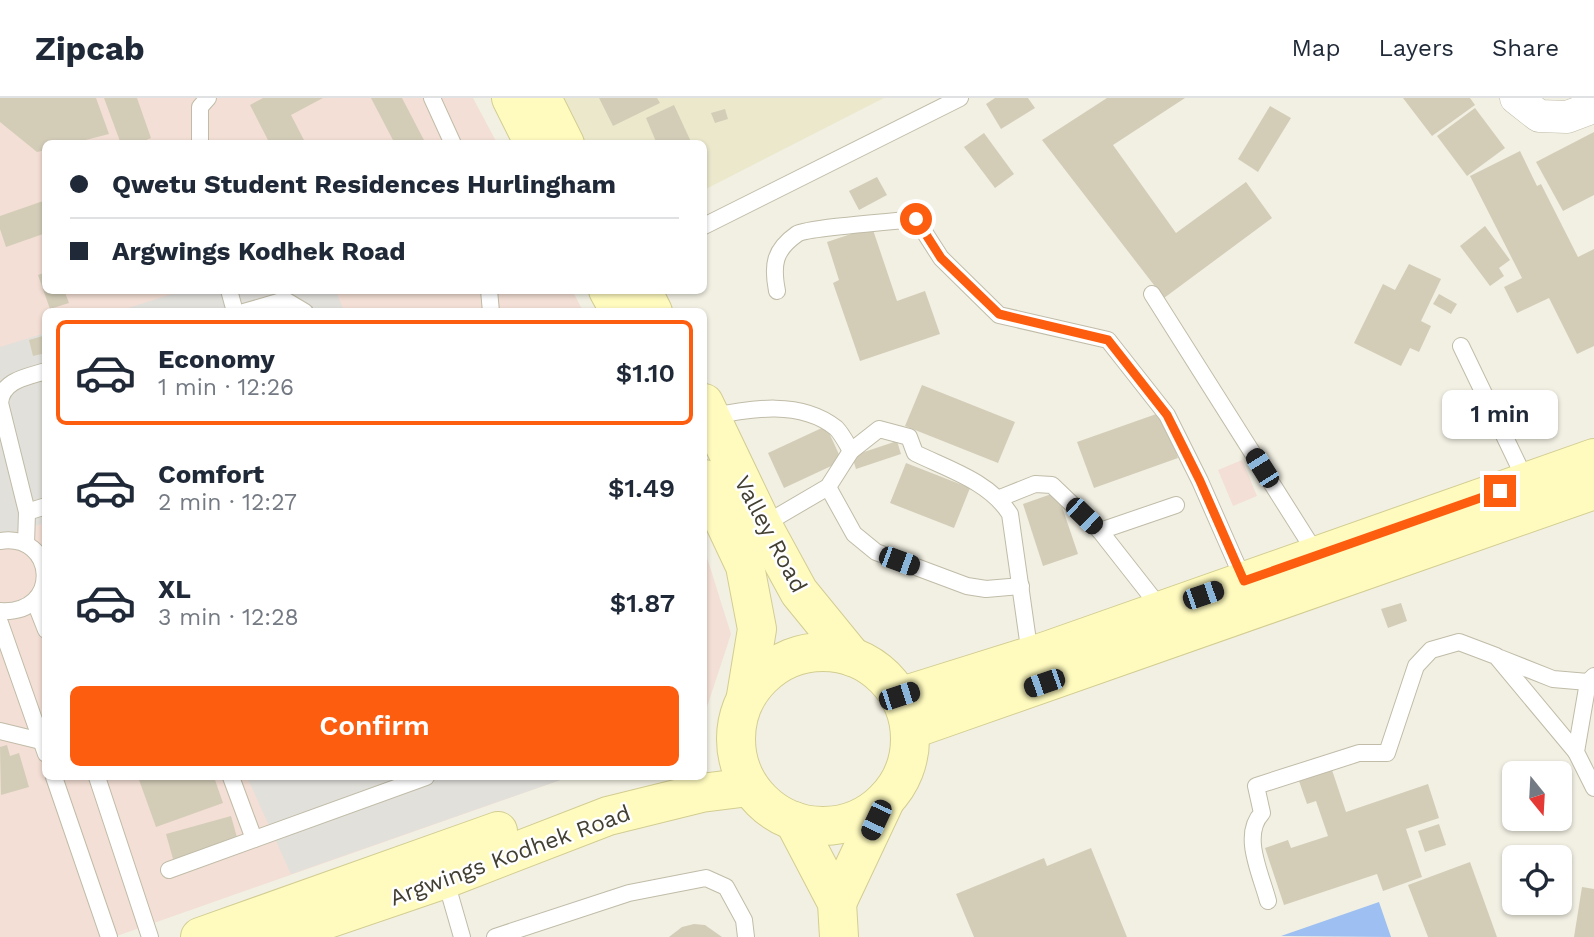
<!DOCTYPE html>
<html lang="en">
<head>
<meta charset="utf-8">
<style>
	:root { --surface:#fff; --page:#f6f6f7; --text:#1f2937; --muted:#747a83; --line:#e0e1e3; --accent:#fd5d0e }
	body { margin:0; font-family:"Work Sans",sans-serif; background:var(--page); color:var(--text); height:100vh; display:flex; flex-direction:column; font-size:26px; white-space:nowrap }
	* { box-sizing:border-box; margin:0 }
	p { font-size:23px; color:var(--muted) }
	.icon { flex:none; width:38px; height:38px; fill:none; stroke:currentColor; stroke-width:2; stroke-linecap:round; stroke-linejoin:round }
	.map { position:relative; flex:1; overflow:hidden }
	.drawer { position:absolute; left:42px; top:210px; width:665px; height:472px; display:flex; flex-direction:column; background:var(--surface); border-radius:10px; box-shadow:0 2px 5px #0004 }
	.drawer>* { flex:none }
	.top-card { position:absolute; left:42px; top:42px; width:665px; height:154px; border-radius:10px; box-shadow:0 2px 5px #0004; display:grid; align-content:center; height:154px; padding:0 28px; background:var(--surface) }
	.needle { width:46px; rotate:162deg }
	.buttons { position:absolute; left:1502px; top:663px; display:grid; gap:14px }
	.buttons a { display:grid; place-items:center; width:70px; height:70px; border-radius:10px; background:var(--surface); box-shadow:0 2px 5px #0004; font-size:35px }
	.end { position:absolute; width:32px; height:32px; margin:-16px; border:9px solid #fd5d0e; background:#fff; box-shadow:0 0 0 4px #fff }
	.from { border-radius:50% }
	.bubble { position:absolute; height:49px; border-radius:10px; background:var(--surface); box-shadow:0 2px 5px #0004; font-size:23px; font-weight:600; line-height:49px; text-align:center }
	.car { position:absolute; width:21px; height:42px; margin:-21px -10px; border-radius:9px; box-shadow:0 0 5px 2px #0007; background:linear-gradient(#222 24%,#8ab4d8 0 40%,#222 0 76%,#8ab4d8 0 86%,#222 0) }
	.top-card b { display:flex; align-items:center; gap:24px; height:66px; font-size:26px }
	.top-card b+b { border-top:2px solid var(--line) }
	.top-card i { width:18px; height:18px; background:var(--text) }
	ul { padding:12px 0 0; list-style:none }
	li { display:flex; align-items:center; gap:21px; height:105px; margin:0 14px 10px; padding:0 14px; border:4px solid transparent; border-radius:10px }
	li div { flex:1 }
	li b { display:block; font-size:26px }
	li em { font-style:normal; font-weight:600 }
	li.active { border-color:var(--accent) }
	li>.icon { width:63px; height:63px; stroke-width:1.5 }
	.action { display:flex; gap:14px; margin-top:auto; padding:14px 28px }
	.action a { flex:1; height:80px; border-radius:10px; background:var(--accent); color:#fff; font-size:28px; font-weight:600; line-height:80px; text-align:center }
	header { display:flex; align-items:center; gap:42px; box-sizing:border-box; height:98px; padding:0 35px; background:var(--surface); border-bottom:2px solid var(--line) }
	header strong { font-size:33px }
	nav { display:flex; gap:38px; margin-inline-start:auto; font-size:24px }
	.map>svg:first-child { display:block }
	.education { fill:#ebe8cc }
	.medical { fill:#f3dfd5 }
	.parking { fill:#e2e0db }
	.water { fill:#9dbff1 }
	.building { fill:#d3cdb8 }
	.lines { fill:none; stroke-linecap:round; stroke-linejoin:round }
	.service-casing { stroke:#c0bca8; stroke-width:18 }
	.minor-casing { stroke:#c0bca8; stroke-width:33 }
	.secondary-casing { stroke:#d3cd91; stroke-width:40 }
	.service { stroke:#fff; stroke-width:16 }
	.minor { stroke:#fff; stroke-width:32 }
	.secondary { stroke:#fffbbf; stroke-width:38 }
	.route { stroke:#fd5d0e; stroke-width:9 }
	.labels { text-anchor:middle; stroke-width:5; stroke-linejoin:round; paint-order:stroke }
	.street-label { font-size:23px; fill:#434033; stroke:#fff }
</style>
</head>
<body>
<header>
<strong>Zipcab</strong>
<nav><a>Map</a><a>Layers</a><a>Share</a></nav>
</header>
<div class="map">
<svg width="1594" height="839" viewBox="0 0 1594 839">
	<rect width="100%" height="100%" fill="#f2f0e3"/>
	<path class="education" d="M561 0H884L704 92V46L586 45Z"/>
	<g class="medical">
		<path d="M0 0H473L497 45 46 46V192H572L583 213 46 214V679H569L114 839H0Z"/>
		<path d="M1242 362 1257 398 1233 408 1218 372Z"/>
		<path d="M704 450 731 536 704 618Z"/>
	</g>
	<g class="parking">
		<path d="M184 192 336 193 344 213 116 214Z"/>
		<path d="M45 235V425L0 438V249Z"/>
		<path d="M247 679H569L291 776Z"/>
	</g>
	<path class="water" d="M1379 804 1391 839 1281 838Z"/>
	<g class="building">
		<path d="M0 0H96L109 36 70 46H46V52L37 54 0 24Z"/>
		<path d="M104 0H137L151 40 137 46H121Z"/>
		<path d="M263 0H323L291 17 306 46H270L250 7Z"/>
		<path d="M371 0H402L426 46H395Z"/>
		<path d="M599 0H657L660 5 613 28Z"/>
		<path d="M995 0H1028L1035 10 1001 31 986 6Z"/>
		<path d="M1107 0H1185L1113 47 1176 135 1246 84 1272 120 1164 200 1042 42Z"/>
		<path d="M1403 0H1470L1475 7 1432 38Z"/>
		<path d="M674 7 692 46H657L646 20Z"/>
		<path d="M1270 8 1291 20 1258 74 1238 61Z"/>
		<path d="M1475 10 1505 50 1467 78 1437 38Z"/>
		<path d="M725 11 728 21 715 25 711 15Z"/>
		<path d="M1594 34V97L1563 113 1536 64Z"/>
		<path d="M984 35 1014 76 995 90 964 49Z"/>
		<path d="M1520 53 1537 88 1541 86 1578 159 1594 151V248L1577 256 1549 200 1517 215 1504 189 1522 180 1470 78Z"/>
		<path d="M877 79 887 97 859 112 849 93Z"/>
		<path d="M46 102V135L6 149 0 131V118Z"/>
		<path d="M1485 128 1510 162 1499 170 1504 178 1490 188 1460 148Z"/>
		<path d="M872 129 897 203 925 193 940 236 860 263 833 185 839 182 827 144Z"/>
		<path d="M1409 166 1441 181 1421 223 1431 228 1419 254 1410 250 1401 268 1354 245 1383 186 1395 192Z"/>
		<path d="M46 174V192H64L69 205 50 211 38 177Z"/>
		<path d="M1439 196 1457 206 1451 216 1433 206Z"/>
		<path d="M46 237V255L33 258 29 242Z"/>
		<path d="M922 287 1015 324 998 365 905 328Z"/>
		<path d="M1162 314 1178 360 1094 390 1077 344Z"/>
		<path d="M826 328 842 363 784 390 768 355Z"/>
		<path d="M897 343 901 356 856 371 852 358Z"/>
		<path d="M906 365 970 390 954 430 890 405Z"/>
		<path d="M1057 394 1078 456 1043 468 1023 406Z"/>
		<path d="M1401 505 1407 523 1388 530 1381 511Z"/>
		<path d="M7 647 10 658 19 655 29 689 1 697 0 649Z"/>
		<path d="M1332 672 1346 714 1428 686 1439 720 1406 731 1422 779 1383 793 1377 776 1284 807 1265 750 1288 742 1291 750 1328 738 1316 703 1307 706 1299 683Z"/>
		<path d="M138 679H214L223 705 156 729Z"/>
		<path d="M231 718 238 743 173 761 166 736Z"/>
		<path d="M1439 726 1446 747 1425 754 1418 733Z"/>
		<path d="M1091 750 1127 839H974L956 796 1044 760 1047 768Z"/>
		<path d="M1470 764 1497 839H1428L1408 787Z"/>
		<path d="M1582 789 1594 791V839H1574Z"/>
		<path d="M694 826 705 827 722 839H669L682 829Z"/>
	</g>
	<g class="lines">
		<defs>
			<g id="service">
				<path d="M432 0 453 46"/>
				<path d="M200 46V9L208 0"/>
				<path d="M704 128 960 0"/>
				<path d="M229 192 235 214"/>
				<path d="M489 192 491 214"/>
				<path d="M777 193C772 167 774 152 797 136 806 130 898 123 916 121L941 160 999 217 1108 242 1167 317 1200 383 1244 483"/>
				<path d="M1152 196 1317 457"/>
				<path d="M244 214 285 202 305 214"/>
				<path d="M1461 248 1526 383"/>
				<path d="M710 319C751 310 801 302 836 330 842 336 847 346 851 353"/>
				<path d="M828 389 854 436 876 454 967 488 986 491 1021 488"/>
				<path d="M1000 400 1035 386 1052 387 1100 433 1162 512"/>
				<path d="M27 414 46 408"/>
				<path d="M763 427 828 389 851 353 879 331 909 339 915 355C948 371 990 384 1010 416L1030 557"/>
				<path d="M1100 433 1176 407"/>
				<path d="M0 443C56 434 63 517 0 513"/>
				<path d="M26 446 27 414 0 305C2 282 27 279 46 273"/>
				<path d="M35 504 46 532"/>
				<path d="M0 525 46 656"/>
				<path d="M1500 560 1553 581 1588 584"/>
				<path d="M1594 578 1588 584 1576 654 1594 690"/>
				<path d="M0 633 41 643"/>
				<path d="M54 679 109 839"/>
				<path d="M97 679 150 839"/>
				<path d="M231 679 254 741"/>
				<path d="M169 772 426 679"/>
				<path d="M445 780 462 839"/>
				<path d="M1268 803C1261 776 1241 737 1262 715L1256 688 1359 655H1387L1416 568 1431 552 1459 544 1496 558 1576 654"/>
				<path d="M495 839 629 795 706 780 726 789 744 822 746 839"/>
			</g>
			<path id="minor" d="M1516 0 1539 18 1567 19 1594 9"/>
			<g id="secondary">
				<path d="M511 0 534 46"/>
				<path d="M542 0 565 46"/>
				<path d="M608 192 620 214"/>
				<path d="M642 192 653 214"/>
				<path d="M704 305 763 428 799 494 852 559"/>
				<path d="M704 381 745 468 757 531 746 598"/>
				<circle cx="823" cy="641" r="87"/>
				<path d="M899 599 1046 553 1594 360"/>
				<path d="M910 632 1594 392"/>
				<path d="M794 723 837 805 839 839"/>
				<path d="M837 805 886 701"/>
				<path d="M200 839 498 733"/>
				<path d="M275 839 445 781 608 718 701 695 749 689"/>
			</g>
		</defs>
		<use href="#service" class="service-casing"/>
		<use href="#minor" class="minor-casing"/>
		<use href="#secondary" class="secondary-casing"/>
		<use href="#service" class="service"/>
		<use href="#minor" class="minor"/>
		<use href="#secondary" class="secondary"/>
	</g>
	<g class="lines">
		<path class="route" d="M916 121 941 160 999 216 1108 242 1167 317 1200 383 1244 483 1500 393"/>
	</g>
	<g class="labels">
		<g class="street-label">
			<text transform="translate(771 436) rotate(62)" y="8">Valley Road</text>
			<text transform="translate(510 757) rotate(-20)" y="8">Argwings Kodhek Road</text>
		</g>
	</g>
</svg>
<div class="buttons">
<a><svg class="needle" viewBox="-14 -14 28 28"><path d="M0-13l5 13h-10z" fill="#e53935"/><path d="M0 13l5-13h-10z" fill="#747a83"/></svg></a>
<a><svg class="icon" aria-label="locate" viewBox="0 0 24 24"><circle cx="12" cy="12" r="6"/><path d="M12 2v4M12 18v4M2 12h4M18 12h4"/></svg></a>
</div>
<i class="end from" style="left:916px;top:121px"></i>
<i class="end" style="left:1500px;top:393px"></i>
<div class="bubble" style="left:1442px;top:292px;width:116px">1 min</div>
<i class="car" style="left:1262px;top:370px;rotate:328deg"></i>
<i class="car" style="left:1084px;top:418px;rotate:134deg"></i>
<i class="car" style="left:899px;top:463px;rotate:110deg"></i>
<i class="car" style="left:1203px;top:497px;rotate:71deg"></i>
<i class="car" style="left:1044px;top:585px;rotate:251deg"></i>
<i class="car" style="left:899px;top:598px;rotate:72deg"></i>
<i class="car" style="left:876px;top:722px;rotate:205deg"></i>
<div class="top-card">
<b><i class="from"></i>Qwetu Student Residences Hurlingham</b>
<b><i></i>Argwings Kodhek Road</b>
</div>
<section class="drawer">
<ul>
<li class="active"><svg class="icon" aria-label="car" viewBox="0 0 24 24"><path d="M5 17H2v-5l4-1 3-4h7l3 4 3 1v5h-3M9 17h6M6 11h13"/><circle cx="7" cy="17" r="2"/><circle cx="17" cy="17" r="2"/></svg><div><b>Economy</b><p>1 min · 12:26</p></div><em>$1.10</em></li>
<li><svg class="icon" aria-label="car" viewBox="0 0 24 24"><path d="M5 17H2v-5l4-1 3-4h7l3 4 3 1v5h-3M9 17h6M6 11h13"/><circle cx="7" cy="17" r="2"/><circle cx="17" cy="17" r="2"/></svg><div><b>Comfort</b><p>2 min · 12:27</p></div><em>$1.49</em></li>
<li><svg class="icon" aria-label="car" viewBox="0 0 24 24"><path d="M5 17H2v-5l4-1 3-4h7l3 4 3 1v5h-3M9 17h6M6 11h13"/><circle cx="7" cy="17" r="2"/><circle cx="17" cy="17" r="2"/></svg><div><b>XL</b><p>3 min · 12:28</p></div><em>$1.87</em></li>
</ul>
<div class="action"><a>Confirm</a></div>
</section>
</div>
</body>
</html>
